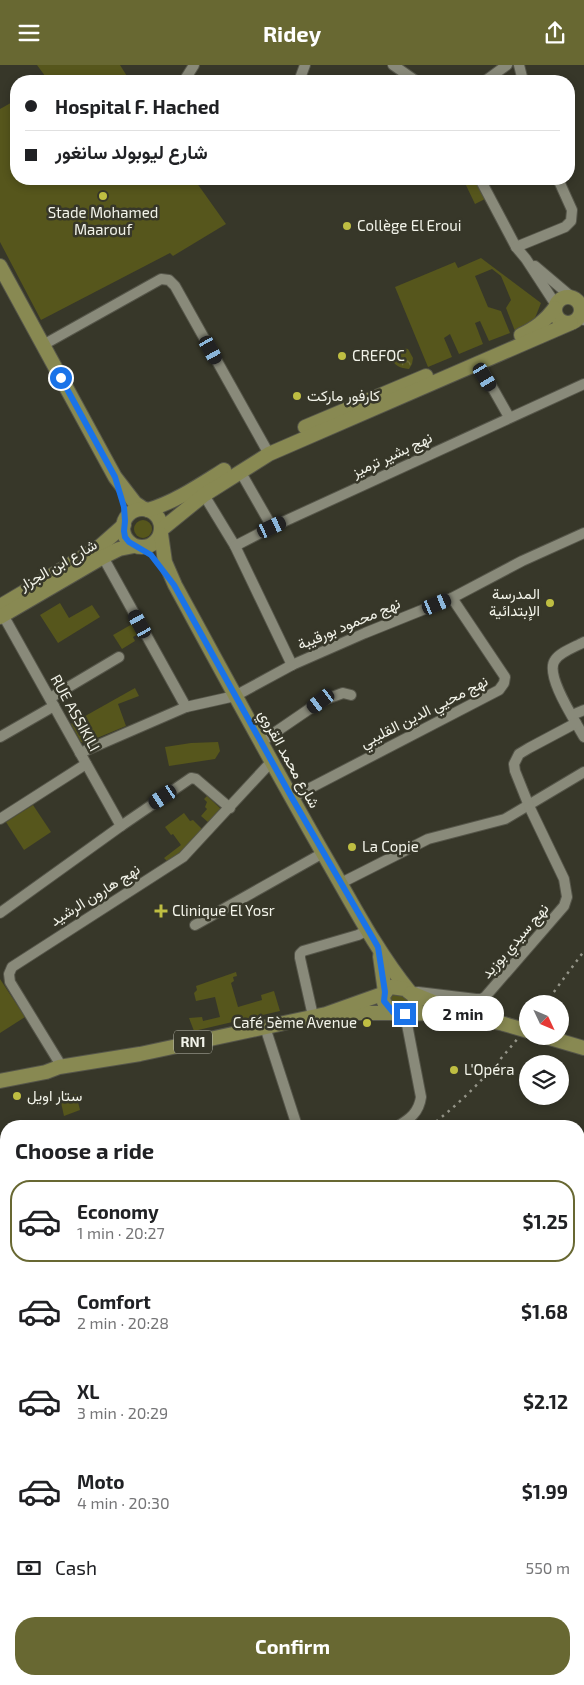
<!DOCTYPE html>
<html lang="en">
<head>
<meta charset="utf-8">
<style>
	:root { --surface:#fff; --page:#f6f6f6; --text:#202124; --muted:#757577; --line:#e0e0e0; --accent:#686832 }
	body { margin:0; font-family:"Exo 2",Vazirmatn,sans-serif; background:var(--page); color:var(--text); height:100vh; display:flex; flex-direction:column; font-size:19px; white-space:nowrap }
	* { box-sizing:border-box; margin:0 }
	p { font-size:16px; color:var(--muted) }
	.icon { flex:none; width:28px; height:28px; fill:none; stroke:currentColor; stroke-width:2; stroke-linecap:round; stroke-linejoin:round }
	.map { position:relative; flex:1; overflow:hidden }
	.sheet { position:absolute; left:0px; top:1055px; width:585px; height:565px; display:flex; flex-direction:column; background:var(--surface); border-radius:20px 20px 0 0; box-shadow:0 2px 8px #0003 }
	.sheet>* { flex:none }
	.banner { position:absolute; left:10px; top:10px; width:565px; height:110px; border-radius:20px; box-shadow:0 2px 8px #0003; display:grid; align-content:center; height:110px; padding:0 15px; background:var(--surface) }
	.needle { width:32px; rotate:134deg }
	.buttons { position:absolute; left:519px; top:930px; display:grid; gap:10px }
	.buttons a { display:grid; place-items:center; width:50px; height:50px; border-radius:50%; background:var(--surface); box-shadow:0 2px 8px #0003; font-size:25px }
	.end { position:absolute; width:22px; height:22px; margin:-11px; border:6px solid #1a73e8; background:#fff; box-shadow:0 0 0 2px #fff }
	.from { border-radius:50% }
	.bubble { position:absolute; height:35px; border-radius:18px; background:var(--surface); box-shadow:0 2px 8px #0003; font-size:16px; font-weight:700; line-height:35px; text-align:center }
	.car { position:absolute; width:15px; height:30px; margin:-15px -8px; border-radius:6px; box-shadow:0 0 4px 1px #0007; background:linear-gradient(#222 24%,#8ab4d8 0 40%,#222 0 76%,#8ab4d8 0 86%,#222 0) }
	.banner b { display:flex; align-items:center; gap:18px; height:48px; font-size:19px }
	.banner b+b { border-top:1px solid var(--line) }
	.banner i { width:12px; height:12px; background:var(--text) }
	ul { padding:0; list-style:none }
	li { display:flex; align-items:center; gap:15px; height:82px; margin:0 10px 8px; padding:0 5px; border:2px solid transparent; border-radius:20px }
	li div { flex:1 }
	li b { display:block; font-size:19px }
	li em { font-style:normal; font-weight:700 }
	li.current { border-color:var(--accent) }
	li>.icon { width:45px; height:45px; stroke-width:1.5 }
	h2 { padding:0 15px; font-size:22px; line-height:60px }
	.pay { display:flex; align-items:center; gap:12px; height:55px; padding:0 15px; font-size:19px }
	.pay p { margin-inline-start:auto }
	.cta { display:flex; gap:10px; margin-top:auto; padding:10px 15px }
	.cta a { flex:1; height:58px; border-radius:20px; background:var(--accent); color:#fff; font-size:20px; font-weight:700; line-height:58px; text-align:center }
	header { display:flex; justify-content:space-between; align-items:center; height:65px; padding:0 15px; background:var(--accent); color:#fff; font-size:22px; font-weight:700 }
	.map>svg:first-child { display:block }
	.green { fill:#56561c }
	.forest { fill:url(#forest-crowns) }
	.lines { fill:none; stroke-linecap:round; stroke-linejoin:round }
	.minor-casing { stroke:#555549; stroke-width:12 }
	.major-casing { stroke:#555549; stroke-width:16 }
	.minor { stroke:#898a7a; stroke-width:10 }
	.major { stroke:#888952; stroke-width:14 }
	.rail { stroke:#949488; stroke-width:2.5; stroke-dasharray:2.5 5; stroke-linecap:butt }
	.major-bridge-casing { stroke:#555549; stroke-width:16; stroke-linecap:butt }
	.major-bridge { stroke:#888952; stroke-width:14 }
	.route { stroke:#1a73e8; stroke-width:6 }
	.poi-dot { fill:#bfbe42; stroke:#373729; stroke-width:2 }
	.labels { text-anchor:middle; stroke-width:5; stroke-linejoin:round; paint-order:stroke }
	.shield { fill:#373729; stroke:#babbaf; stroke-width:1 }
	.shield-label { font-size:14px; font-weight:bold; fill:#f2f3e9 }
	.poi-label { font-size:15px; fill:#f2f3e9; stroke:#373729; text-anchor:start }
	.street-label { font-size:15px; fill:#f2f3e9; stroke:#373729 }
</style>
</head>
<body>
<header><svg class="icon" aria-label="menu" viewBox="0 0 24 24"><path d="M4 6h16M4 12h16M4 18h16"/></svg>Ridey<svg class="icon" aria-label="share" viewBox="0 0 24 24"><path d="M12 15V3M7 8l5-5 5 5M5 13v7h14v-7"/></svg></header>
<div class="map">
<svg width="584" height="1620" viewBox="0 0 584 1620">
	<defs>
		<pattern id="forest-crowns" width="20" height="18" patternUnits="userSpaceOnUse" patternTransform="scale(1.25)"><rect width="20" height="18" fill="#56561c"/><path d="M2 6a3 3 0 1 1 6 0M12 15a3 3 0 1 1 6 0" fill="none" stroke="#6f6f3d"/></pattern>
	</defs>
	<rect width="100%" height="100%" fill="#373729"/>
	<g class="green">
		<path d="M37 0H120L130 16H47L48 15Z"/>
		<path d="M16 35V114H194L226 159 173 191 170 188 41 255 0 177V44Z"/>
		<path d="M463 114H474L485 134 475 139Z"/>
		<path d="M481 193 541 238 533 258 515 266 506 243 511 235 501 211 492 204 475 211 488 242 501 246 510 268 489 276 480 256 475 258 483 279 459 289 450 269 444 273 452 292 428 302 395 222 455 197 458 203Z"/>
		<circle cx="143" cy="464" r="9"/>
		<path d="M60 538 69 553 92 540 100 552 58 578 40 550Z"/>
		<path d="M134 558 140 568 133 572 135 576 122 584 113 570Z"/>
		<path d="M135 623 139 631 118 639 126 661 85 678 81 677 71 659Z"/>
		<path d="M218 677 220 686 215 694 169 701 165 682 191 678Z"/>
		<path d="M207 731 221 744 209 758 201 751 207 744 205 742 207 737 204 734Z"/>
		<path d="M33 740 51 767 24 785 6 757Z"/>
		<path d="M184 748 190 756 193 755 203 765 180 790 168 797 164 793 181 780 173 769 171 770 165 762Z"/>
		<path d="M236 907 237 911 233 912 234 916 231 918 238 942 262 935 261 930 274 926 280 946 194 966 189 953 202 952 203 956 220 952 215 932 196 936 194 928 197 925 196 921Z"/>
		<path d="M0 914 25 952 0 968Z"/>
		<path d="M394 928 403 929 410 936 409 940 401 943 391 938 390 931Z"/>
		<path d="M76 1029 80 1045 64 1051 60 1033Z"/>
		<path d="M0 1309 6 1310V1337L0 1336Z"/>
	</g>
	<g class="forest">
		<path d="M401 283 408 284 413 293 412 299 409 304C400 303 395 301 392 294L395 286Z"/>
		<path d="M6 1240V1275L0 1274V1242Z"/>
	</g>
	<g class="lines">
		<defs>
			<g id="minor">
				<path d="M393 0 416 16"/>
				<path d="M519 0 523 16"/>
				<path d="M184 16 194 0"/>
				<path d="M299 16 305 0"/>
				<path d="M485 16 507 0"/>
				<path d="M480 114 516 182 526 194 556 240"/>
				<path d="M516 182 565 162 571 156 572 145 558 114"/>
				<path d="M535 201 574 234"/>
				<path d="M581 248 584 255"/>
				<path d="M43 280 161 214 169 215 175 221 269 389"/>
				<path d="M479 299 509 352"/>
				<path d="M240 406 272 462 584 319"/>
				<path d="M204 430 235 481 292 600"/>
				<path d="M235 481 272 462"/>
				<path d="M3 550 121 761"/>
				<path d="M584 577C575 582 560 587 555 595 544 610 576 657 584 672"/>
				<path d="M50 633 119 592"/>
				<path d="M186 642 235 631 292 600 365 568 452 533 522 496 584 468"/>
				<path d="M572 650 584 645"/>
				<path d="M0 672 54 641"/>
				<path d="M261 677 321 636 343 628 351 630"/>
				<path d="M80 688 186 642 103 492"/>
				<path d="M291 733 499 625 504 618 505 612 452 533"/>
				<path d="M0 754 86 699"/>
				<path d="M341 818 428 774 505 754 584 707"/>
				<path d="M0 848 121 761 191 713 196 714 230 743"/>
				<path d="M195 860 323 788"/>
				<path d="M418 927 476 934H481L485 932 564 841 567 832 564 814 529 741 515 706 514 699 519 689 529 683 576 658"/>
				<path d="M313 951 300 893V889L303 886 358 870 368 865"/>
				<path d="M265 962 297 1061"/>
				<path d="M62 1002 10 917 9 909 12 902 183 792 272 696"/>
				<path d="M398 1061C410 1054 419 1047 421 1032L405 949"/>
				<path d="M579 1155 584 1154"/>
				<path d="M0 1186 6 1206"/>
				<path d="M579 1237 584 1236"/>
				<path d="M0 1282 6 1283"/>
				<path d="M579 1349 584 1363"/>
				<path d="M579 1373 584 1372"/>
				<path d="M0 1433 6 1435"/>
				<path d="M579 1486H584"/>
				<path d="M0 1495H6"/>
				<path d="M579 1554 584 1555"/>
				<path d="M29 1614 30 1620"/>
				<path d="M218 1614V1620"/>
				<path d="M465 1614V1620"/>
				<path d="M513 1614V1620"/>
				<path d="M124 1620 173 1616V1614"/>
				<path d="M296 1620 297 1614"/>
				<path d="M560 1620 561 1614"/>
			</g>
			<g id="major">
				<path d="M0 201 115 412 135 438 144 444"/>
				<circle cx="568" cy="245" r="13"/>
				<path d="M521 270C536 263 545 256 555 243"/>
				<path d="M305 362 426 311"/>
				<circle cx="142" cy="463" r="19"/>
				<path d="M148 445C175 437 200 420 224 405"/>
				<path d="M162 464 204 430 269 389 571 258"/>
				<path d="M161 469 165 497 175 520C224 610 272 699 323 788 350 834 375 884 409 926"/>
				<path d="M2 540 98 483 124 460"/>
				<path d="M0 552 103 492 119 484 134 481"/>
				<path d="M380 891 385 927"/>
				<path d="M391 922 405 924 414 931 416 939 411 947C394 955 371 933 391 922Z"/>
				<path d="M411 928 468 951 504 959"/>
				<path d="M339 948H397"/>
				<path d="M407 949 429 948 452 950"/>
				<path d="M543 971 584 983"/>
				<path d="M0 1016 46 1007 59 1002 140 989 326 949 385 928"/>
			</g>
		</defs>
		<use href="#minor" class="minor-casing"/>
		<use href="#major" class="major-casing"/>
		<use href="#minor" class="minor"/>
		<use href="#major" class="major"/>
		<g class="rail">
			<path d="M545 939 584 886"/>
			<path d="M430 1061C468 1033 498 998 528 961"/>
			<path d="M0 1228 6 1226"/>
		</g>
		<defs>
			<path id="major-bridge" d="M504 959 528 966"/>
		</defs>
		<use href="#major-bridge" class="major-bridge-casing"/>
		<use href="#major-bridge" class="major-bridge"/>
	</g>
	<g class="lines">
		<path class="route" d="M61 313 115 412 124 442 125 456 124 466 125 472 129 477 151 490 174 520 292 733 378 882 385 927 384 936 393 947 405 949"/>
	</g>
	<g class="poi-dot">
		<circle cx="103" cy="131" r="5"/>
		<circle cx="347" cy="161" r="5"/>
		<circle cx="342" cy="291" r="5"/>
		<circle cx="297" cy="331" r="5"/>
		<circle cx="550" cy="538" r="5"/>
		<circle cx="352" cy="782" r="5"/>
		<path d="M158.5 838.5h5v5h5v5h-5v5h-5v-5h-5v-5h5z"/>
		<circle cx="367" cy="958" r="5"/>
		<circle cx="454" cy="1005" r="5"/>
		<circle cx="17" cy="1031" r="5"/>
	</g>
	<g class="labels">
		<rect class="shield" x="174" y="965.5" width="38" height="23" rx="4"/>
		<g class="shield-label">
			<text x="193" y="982">RN1</text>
		</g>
		<g class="poi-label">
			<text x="103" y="153" text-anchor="middle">Stade Mohamed<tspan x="103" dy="17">Maarouf</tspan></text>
			<text x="357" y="166">Collège El Eroui</text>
			<text x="352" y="296">CREFOC</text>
			<text x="307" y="336">كارفور ماركت</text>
			<text x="540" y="534" text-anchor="end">المدرسة<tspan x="540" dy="17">الإبتدائية</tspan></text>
			<text x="362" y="787">La Copie</text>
			<text x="172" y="851">Clinique El Yosr</text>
			<text x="357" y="963" text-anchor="end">Café 5ème Avenue</text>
			<text x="464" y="1010">L'Opéra</text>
			<text x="27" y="1036">ستار اويل</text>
		</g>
		<g class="street-label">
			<text transform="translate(392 390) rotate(-25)" y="5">نهج بشير ترميز</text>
			<text transform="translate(58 500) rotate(-30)" y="5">شارع ابن الجزار</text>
			<text transform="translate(349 559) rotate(-23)" y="5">نهج محمود بورقيبة</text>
			<text transform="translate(424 647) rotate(-27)" y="5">نهج محيي الدين القليبي</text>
			<text transform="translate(75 648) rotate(61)" y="5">RUE ASSIKILI</text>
			<text transform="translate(289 694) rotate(61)" y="5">شارع محمد القروي</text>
			<text transform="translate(95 830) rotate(-32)" y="5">نهج هارون الرشيد</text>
			<text transform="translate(515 876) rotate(-49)" y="5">نهج سيدي بوزيد</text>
		</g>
	</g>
</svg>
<div class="buttons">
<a><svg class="needle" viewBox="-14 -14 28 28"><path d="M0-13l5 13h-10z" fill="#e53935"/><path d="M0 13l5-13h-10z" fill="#757577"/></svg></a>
<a><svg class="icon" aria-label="layers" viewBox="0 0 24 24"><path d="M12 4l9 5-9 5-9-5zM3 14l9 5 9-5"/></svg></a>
</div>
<i class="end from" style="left:61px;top:313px"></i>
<i class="end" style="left:405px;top:949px"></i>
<div class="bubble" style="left:422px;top:931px;width:82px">2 min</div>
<i class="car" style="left:211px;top:285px;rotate:151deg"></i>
<i class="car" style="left:485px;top:312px;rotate:149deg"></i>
<i class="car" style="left:272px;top:462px;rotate:65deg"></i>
<i class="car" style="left:437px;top:539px;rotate:68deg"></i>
<i class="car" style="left:140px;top:559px;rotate:331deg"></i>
<i class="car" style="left:321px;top:636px;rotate:233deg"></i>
<i class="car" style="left:163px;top:732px;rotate:236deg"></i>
<div class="banner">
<b><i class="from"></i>Hospital F. Hached</b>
<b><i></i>شارع ليوبولد سانغور</b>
</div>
<section class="sheet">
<h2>Choose a ride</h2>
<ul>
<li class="current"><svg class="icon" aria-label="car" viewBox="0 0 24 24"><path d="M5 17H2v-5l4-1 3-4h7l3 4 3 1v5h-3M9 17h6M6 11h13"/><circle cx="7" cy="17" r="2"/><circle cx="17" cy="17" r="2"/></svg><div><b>Economy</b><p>1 min · 20:27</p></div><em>$1.25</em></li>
<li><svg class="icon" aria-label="car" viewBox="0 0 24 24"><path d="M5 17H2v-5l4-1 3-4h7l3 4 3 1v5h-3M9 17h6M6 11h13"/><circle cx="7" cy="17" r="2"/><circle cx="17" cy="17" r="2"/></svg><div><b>Comfort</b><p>2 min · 20:28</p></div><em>$1.68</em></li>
<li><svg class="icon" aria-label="car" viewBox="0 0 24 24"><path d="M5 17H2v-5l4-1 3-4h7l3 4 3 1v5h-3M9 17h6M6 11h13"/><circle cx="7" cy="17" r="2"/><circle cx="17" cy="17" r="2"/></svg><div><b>XL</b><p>3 min · 20:29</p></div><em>$2.12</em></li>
<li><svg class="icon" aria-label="car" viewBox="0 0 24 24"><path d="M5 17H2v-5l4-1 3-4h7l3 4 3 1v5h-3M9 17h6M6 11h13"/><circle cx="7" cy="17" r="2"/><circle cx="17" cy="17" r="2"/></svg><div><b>Moto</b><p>4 min · 20:30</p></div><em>$1.99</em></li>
</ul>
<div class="pay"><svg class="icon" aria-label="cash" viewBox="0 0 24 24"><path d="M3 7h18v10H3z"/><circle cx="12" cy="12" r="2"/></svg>Cash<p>550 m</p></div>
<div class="cta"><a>Confirm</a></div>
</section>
</div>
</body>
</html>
